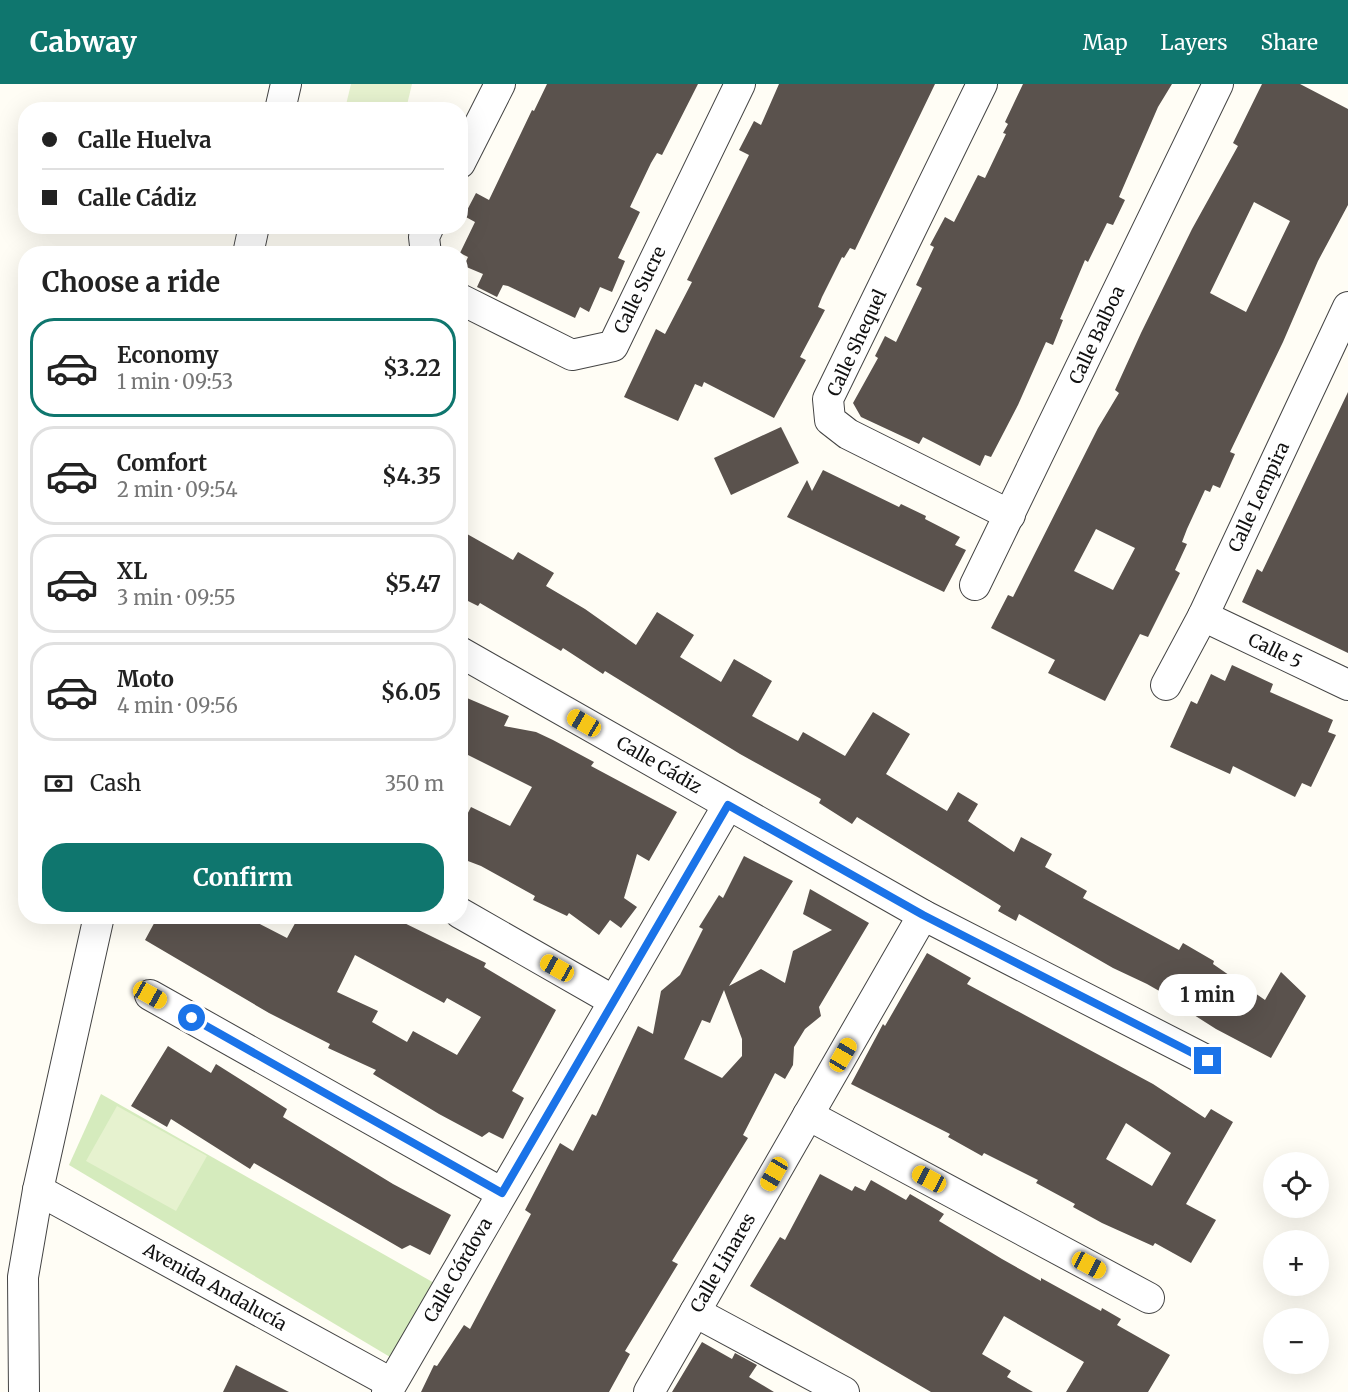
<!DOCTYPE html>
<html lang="en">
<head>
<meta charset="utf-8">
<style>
	:root { --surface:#fff; --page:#f2f2f2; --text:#222; --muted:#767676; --line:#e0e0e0; --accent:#0f766e }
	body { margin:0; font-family:Merriweather,serif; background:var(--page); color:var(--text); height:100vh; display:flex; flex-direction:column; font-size:22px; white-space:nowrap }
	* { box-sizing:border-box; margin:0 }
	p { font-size:20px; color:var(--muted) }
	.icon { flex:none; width:33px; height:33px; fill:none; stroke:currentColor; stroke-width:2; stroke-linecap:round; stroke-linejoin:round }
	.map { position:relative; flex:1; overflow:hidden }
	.sheet { position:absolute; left:18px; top:162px; width:450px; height:678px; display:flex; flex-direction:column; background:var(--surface); border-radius:24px; box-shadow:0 6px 24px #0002 }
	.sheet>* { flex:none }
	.top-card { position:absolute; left:18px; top:18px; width:450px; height:132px; border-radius:24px; box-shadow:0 6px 24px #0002; display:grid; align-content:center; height:132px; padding:0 24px; background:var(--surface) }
	.controls { position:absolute; left:1263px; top:1068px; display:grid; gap:12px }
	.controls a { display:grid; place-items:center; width:66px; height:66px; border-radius:50%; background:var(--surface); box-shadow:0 6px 24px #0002; font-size:30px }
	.end { position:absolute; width:27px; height:27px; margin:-14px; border:8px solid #1a73e8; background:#fff; box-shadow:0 0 0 3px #fff }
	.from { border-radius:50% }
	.bubble { position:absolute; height:42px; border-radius:21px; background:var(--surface); box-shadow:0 6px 24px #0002; font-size:20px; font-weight:700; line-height:42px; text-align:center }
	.car { position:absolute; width:18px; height:36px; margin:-18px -9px; border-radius:8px; box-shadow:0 0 4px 2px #0007; background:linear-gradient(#f5c518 24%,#345 0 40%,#f5c518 0 76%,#345 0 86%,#f5c518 0) }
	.top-card b { display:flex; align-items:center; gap:21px; height:57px; font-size:22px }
	.top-card b+b { border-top:2px solid var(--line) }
	.top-card i { width:15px; height:15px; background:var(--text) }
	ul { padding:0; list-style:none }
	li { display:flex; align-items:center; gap:18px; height:99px; margin:0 12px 9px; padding:0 12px; border:3px solid var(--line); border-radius:24px }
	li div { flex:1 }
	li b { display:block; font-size:22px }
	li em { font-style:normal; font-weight:700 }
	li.selected { border-color:var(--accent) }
	li>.icon { width:54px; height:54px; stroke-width:1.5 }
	h2 { padding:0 24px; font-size:27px; line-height:72px }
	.pay { display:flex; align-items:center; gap:15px; height:66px; padding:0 24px; font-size:22px }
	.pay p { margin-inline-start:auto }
	.cta { display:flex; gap:12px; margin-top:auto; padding:12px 24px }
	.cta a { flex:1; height:69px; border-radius:24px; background:var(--accent); color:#fff; font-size:24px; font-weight:700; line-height:69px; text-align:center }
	header { display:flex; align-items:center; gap:36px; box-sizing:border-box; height:84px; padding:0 30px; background:var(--accent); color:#fff }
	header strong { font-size:28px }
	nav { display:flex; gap:33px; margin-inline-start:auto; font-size:21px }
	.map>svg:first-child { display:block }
	.green { fill:#d5ebbd }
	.pitch { fill:#e6f2cf }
	.building { fill:#5a524d; fill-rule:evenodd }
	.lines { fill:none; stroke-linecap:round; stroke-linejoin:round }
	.minor-casing { stroke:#444; stroke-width:32 }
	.minor { stroke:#fff; stroke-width:30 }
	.route { stroke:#1a73e8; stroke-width:8 }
	.labels { text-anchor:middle; stroke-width:6; stroke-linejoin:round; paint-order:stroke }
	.street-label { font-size:18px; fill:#111; stroke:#fff }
</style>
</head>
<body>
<header>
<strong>Cabway</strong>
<nav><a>Map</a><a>Layers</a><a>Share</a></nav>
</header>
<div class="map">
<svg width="1348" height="1308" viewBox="0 0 1348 1308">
	<rect width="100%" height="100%" fill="#fffdf5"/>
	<path class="green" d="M101 1010 436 1200 390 1273 69 1081Z"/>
	<g class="pitch">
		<path d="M351 0H412L406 25H345Z"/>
		<path d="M117 1022 207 1072 176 1127 86 1077Z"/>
	</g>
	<g class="building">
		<path d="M547 0H698L662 71 657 69 651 79 630 123 640 128 618 174 625 177 612 208 600 203 589 228 580 223 575 234 508 202 503 201 497 213 477 203 483 190 464 182 468 173 460 169 475 138 464 132 476 109 489 116 532 26 534 27Z"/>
		<path d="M779 0H935L855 166 850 164 844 174 842 173 822 213 818 223 825 226 800 273 806 276 774 334 704 298 702 303 695 300 678 337 624 313 656 245 665 250 692 198 687 196 749 71 739 66 754 37 761 41Z"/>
		<path d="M1023 0H1172L1158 23 1119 113 1125 116 1113 141 1107 139 1088 178 1085 176 1060 235 1063 236 1053 261 1046 258 1018 321 991 373 985 371 980 382 923 353 919 360 861 333 853 319 878 274 875 272 885 252 896 258 922 204 916 201 934 163 930 161 945 133 954 138 978 91 985 94 1006 50 1003 49 1008 40 1005 38Z"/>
		<path d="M1262 0H1300L1348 25V121L1318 177 1283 258 1230 368 1235 370 1220 404 1213 401 1210 408 1205 406 1187 445 1182 458 1187 460 1175 486 1180 489 1148 553 1140 550 1105 617 1048 589 1055 576 991 544 1008 511 1013 513 1098 344 1119 309 1115 306 1141 249 1192 145 1238 62 1233 59ZM1254 118 1290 137 1246 228 1210 209ZM1096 445 1135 464 1113 506 1074 487Z"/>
		<path d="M1348 308V569L1242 518 1257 485 1262 488Z"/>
		<path d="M781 343 799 379 731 411 714 374Z"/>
		<path d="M823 386 899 423 901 420 926 432 925 435 960 453 955 461 966 466 944 508 787 433 807 396 812 407Z"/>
		<path d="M460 446 513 476 518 468 554 489 546 502 585 525 636 561 657 528 694 551 680 573 721 598 734 575 772 597 752 632 798 657 803 648 845 672 873 628 910 650 886 690 947 727 958 708 978 720 968 737 1014 768 1021 753 1052 770 1045 783 1087 807 1083 814 1179 866 1183 859 1214 877 1213 880 1265 916 1281 888 1306 912 1271 974 1216 945 1194 931 1196 928 1147 900 1113 884 1019 830 1016 837 998 827 1001 822 857 733 852 740 819 719 821 715 740 670 605 587 603 590 563 564 561 567 480 519 478 522 460 513Z"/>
		<path d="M1232 581 1273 600 1270 608 1333 636 1328 648 1336 651 1311 703 1302 699 1295 713 1233 682 1230 690 1170 663 1191 617 1197 620 1211 590 1225 597Z"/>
		<path d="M460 611 509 632 504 642 536 648 553 656 594 678 591 682 677 728 649 777 637 770 624 814 637 823 621 844 610 836 599 851 569 829 567 832 533 816 535 812 481 782 460 774V744L471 723 510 742 532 703 460 667Z"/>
		<path d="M744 772 793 797 729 902 761 885 785 899 793 867 832 846 803 830 810 805 869 839 819 923 821 932 805 945 794 963 793 981 785 995 775 989 743 1051 748 1054 672 1177 678 1180 625 1267 630 1270 609 1308H421L434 1281 437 1282 464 1241 470 1245 531 1130 525 1126 560 1059 573 1067 592 1030 596 1032 638 942 653 950 661 907 680 891 703 845 699 843 719 811 723 814ZM724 906 742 955V972L722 994 684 975 702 936 710 939Z"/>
		<path d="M158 832H244L287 854 299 832H390L486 879 484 883 556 926 512 1007 524 1014 503 1055 489 1048 482 1053 439 1030 373 990 376 986 328 964 330 960 269 929 145 856ZM355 871 444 919 447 914 481 933 457 971 413 947 407 958 372 938 378 927 337 908Z"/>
		<path d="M927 869 971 894 967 900 1153 1000 1205 1034 1211 1025 1233 1038 1186 1120 1216 1136 1191 1179 1155 1159 1153 1162 1102 1139 1073 1123 1075 1120 1036 1099 1038 1096 984 1069 982 1072 948 1053 950 1050 851 1000 883 940 885 942ZM1126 1039 1171 1069 1152 1102 1106 1075Z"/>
		<path d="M168 962 211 989 216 980 287 1025 283 1033 393 1100 451 1131 430 1171 410 1161 402 1165 254 1079 250 1085 171 1035 167 1043 131 1022Z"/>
		<path d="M820 1090 852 1107 855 1102 865 1107 871 1096 906 1116 910 1110 944 1130 939 1137 1002 1175 1041 1197V1194L1101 1227 1102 1224 1121 1235 1117 1241 1170 1271 1148 1308H1066L1084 1278 1004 1232 982 1270 1011 1287 1007 1293 1033 1308H931L750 1202 780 1153 785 1156Z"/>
		<path d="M702 1258 732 1275 735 1269 757 1281 749 1293 774 1308H672Z"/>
		<path d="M236 1281 289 1308H223Z"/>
	</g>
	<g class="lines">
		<defs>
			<g id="minor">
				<path d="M982 0 828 315 830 336 848 350 1010 431"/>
				<path d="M280 26 286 0"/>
				<path d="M460 79 500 0"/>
				<path d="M248 170 254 142"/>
				<path d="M426 170 424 153 429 142"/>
				<path d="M460 215 572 271 613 262 740 0"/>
				<path d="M975 501 1218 0"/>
				<path d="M1203 532 1348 601"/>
				<path d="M460 568 923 831 1208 977"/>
				<path d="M1166 601 1203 532 1348 223"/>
				<path d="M460 829 614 917"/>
				<path d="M150 911 502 1109"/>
				<path d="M808 1031 1149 1214"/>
				<path d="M38 1106 391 1299"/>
				<path d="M695 1228 844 1308"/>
				<path d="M24 1308 23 1193 38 1106 99 832"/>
				<path d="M387 1308 728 721"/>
				<path d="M649 1308 923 831"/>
			</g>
		</defs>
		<use href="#minor" class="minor-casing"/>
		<use href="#minor" class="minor"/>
	</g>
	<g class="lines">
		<path class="route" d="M192 934 502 1109 728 721 923 831 1208 977"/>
	</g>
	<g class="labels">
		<g class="street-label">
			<text transform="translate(640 206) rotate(-64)" y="6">Calle Sucre</text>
			<text transform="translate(1097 251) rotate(-65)" y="6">Calle Balboa</text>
			<text transform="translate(857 259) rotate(-65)" y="6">Calle Shequel</text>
			<text transform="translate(1259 413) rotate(-65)" y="6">Calle Lempira</text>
			<text transform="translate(1275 567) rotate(26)" y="6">Calle 5</text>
			<text transform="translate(659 681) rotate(30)" y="6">Calle Cádiz</text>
			<text transform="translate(723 1179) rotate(-60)" y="6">Calle Linares</text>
			<text transform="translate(458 1186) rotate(-60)" y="6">Calle Córdova</text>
			<text transform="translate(215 1203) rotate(29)" y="6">Avenida Andalucía</text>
		</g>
	</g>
</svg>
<div class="controls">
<a><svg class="icon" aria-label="locate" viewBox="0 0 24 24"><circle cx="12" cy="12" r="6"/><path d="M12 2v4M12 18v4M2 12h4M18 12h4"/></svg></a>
<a>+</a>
<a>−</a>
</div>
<i class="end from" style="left:192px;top:934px"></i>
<i class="end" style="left:1208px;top:977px"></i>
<div class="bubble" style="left:1158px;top:890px;width:99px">1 min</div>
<i class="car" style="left:584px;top:639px;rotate:300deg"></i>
<i class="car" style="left:557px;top:884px;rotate:299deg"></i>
<i class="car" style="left:150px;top:911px;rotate:119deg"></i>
<i class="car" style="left:843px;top:971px;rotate:30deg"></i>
<i class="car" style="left:774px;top:1090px;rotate:210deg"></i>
<i class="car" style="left:929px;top:1095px;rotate:298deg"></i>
<i class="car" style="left:1089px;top:1181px;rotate:118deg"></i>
<div class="top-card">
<b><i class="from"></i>Calle Huelva</b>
<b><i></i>Calle Cádiz</b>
</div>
<section class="sheet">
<h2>Choose a ride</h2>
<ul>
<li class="selected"><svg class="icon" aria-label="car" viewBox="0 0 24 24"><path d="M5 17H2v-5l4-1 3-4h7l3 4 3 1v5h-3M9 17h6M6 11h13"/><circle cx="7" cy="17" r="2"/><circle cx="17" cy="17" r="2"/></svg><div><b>Economy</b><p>1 min · 09:53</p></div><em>$3.22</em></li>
<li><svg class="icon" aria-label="car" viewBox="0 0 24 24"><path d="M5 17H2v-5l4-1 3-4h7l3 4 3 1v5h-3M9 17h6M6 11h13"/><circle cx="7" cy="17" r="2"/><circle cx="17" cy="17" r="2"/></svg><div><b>Comfort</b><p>2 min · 09:54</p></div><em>$4.35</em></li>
<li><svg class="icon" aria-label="car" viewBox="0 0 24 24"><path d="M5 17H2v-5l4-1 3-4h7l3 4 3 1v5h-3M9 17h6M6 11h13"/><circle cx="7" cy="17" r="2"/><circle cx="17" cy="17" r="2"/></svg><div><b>XL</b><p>3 min · 09:55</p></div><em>$5.47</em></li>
<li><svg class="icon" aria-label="car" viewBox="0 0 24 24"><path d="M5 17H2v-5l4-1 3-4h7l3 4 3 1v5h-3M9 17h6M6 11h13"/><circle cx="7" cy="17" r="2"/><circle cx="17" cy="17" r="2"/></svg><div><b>Moto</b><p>4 min · 09:56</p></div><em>$6.05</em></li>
</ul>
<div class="pay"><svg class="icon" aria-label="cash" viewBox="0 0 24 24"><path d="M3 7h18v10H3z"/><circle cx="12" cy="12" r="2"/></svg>Cash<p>350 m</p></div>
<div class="cta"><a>Confirm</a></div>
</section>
</div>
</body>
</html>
